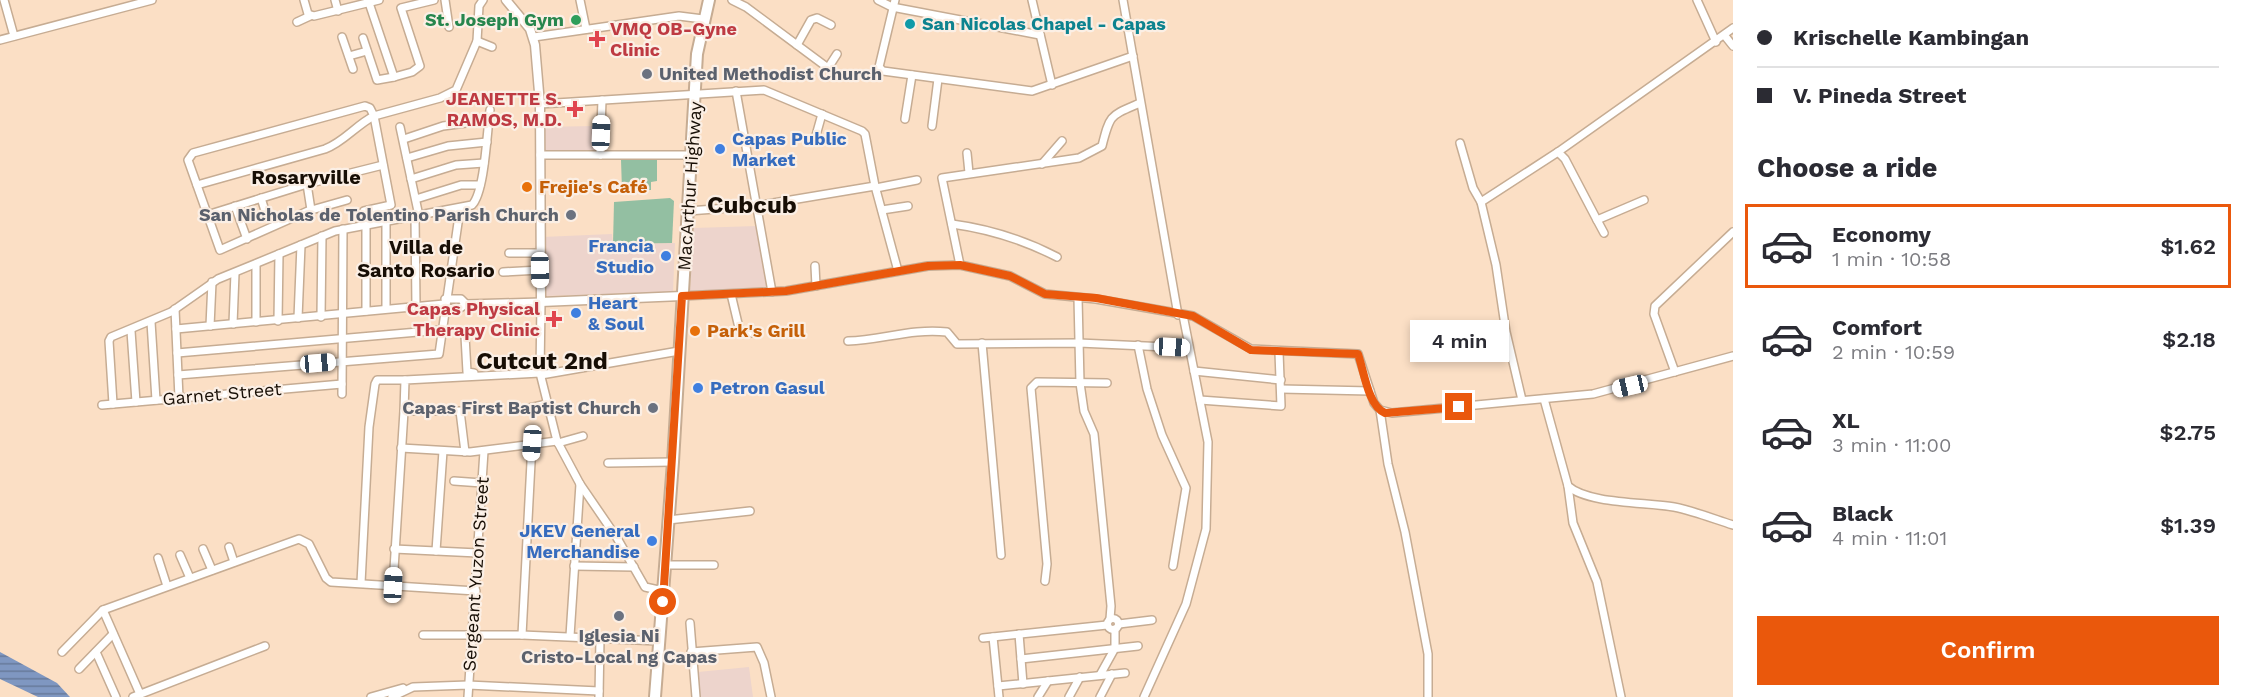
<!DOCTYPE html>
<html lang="en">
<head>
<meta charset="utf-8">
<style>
	:root { --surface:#fff; --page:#f2f2f3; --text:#2b2b33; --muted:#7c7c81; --line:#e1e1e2; --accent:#ea580c }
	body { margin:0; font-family:"Work Sans",sans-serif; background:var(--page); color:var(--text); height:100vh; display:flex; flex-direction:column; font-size:22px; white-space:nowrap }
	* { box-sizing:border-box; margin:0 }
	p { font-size:20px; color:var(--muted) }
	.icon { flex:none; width:33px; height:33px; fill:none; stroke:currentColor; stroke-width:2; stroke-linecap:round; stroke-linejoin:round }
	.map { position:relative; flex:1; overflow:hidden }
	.drawer { display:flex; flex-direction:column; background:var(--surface); width:510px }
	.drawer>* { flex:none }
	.hud { display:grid; align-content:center; height:132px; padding:0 24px; background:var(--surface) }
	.end { position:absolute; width:27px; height:27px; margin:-14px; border:8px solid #ea580c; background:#fff; box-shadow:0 0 0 3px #fff }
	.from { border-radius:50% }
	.bubble { position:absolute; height:42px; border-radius:0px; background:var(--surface); box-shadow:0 3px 9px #0003; font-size:20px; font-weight:600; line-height:42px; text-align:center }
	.car { position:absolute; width:18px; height:36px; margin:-18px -9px; border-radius:8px; box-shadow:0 0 4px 2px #0007; background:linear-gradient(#fff 24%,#345 0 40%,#fff 0 76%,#345 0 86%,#fff 0) }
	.hud b { display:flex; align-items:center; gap:21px; height:57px; font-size:22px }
	.hud b+b { border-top:2px solid var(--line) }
	.hud i { width:15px; height:15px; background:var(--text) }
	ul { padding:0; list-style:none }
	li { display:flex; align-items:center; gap:18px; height:84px; margin:0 12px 9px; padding:0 12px; border:3px solid transparent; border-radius:0px }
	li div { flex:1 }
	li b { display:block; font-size:22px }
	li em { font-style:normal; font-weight:600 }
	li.on { border-color:var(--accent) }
	li>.icon { width:54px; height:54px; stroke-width:1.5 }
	h2 { padding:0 24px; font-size:27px; line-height:72px }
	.action { display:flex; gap:12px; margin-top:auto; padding:12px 24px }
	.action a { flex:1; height:69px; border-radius:0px; background:var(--accent); color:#fff; font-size:24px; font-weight:600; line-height:69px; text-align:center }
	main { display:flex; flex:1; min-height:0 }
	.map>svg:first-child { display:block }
	.education { fill:#edd4cc }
	.park { fill:#93bfa2 }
	.water { fill:url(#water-rules) }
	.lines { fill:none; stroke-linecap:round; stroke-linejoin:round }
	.minor-casing { stroke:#c6ac93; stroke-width:10 }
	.major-casing { stroke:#c6ac93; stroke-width:11 }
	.highway-casing { stroke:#c6ac93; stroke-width:14 }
	.minor { stroke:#fff; stroke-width:7 }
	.major { stroke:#fff; stroke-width:8 }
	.highway { stroke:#fff; stroke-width:10 }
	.route { stroke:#ea580c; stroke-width:8 }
	.leisure-dot { fill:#2e9e5b; stroke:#fbefe5; stroke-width:2 }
	.culture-dot { fill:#0f9aa8; stroke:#fbefe5; stroke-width:2 }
	.health-dot { fill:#e0444e; stroke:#fbefe5; stroke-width:2 }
	.worship-dot { fill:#6b7280; stroke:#fbefe5; stroke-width:2 }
	.shop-dot { fill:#3f7fe0; stroke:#fbefe5; stroke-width:2 }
	.food-dot { fill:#e8710a; stroke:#fbefe5; stroke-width:2 }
	.labels { text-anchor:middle; stroke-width:4.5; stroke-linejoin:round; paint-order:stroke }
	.leisure-label { font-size:18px; font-weight:bold; fill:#27864d; stroke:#fbefe5; text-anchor:end }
	.culture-label { font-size:18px; font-weight:bold; fill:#0d838f; stroke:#fbefe5; text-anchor:start }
	.health-label { font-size:18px; font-weight:bold; fill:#be3a42; stroke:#fbefe5; text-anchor:end }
	.worship-label { font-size:18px; font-weight:bold; fill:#5b616d; stroke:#fbefe5; text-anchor:end }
	.shop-label { font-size:18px; font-weight:bold; fill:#366cbe; stroke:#fbefe5; text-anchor:start }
	.street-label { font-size:18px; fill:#170e05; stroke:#fbefe5 }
	.food-label { font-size:18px; font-weight:bold; fill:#c56008; stroke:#fbefe5; text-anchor:start }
	.neighbourhood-label { font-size:20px; font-weight:bold; fill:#170e05; stroke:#fbefe5 }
	.district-label { font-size:24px; font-weight:bold; fill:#170e05; stroke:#fbefe5 }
</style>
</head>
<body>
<main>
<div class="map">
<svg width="1733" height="697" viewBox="0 0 1733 697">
	<defs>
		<pattern id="water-rules" width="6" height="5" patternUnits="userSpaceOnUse" patternTransform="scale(1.5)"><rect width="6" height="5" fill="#7f97c1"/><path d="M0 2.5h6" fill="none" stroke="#677a9b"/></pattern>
	</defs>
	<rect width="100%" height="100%" fill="#fbdfc5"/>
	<g class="education">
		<path d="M594 126 596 151 541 152 540 127Z"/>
		<path d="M757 226 770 289 690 291 694 228Z"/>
		<path d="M612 234 613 244 675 243 673 292 545 296 542 237Z"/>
		<path d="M749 667 753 697H700L698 672Z"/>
	</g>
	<g class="park">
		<path d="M657 159V181L651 182V190H622L621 160Z"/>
		<path d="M670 198 674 201 672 243 613 244 614 202Z"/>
	</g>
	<path class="water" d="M0 652 57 683 70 697H38L0 679Z"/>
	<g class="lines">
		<defs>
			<g id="minor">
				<path d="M4 0 14 36"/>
				<path d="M304 0 308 14 314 16 379 0"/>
				<path d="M335 0 338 11"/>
				<path d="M368 0 394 77 412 72 420 66 401 8 434 0"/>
				<path d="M445 0 449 27"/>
				<path d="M580 0 586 29"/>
				<path d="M732 0 746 7 828 68 837 54"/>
				<path d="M878 0 892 7 1040 35"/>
				<path d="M895 0 879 67 883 71 1032 91 1133 56"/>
				<path d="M1032 0 1052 85"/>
				<path d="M1123 0 1178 315"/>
				<path d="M1697 0 1716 42"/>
				<path d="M297 22 310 16"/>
				<path d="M1725 36 1733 46"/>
				<path d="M342 37 353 69"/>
				<path d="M534 37 679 16 703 19"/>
				<path d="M363 38 377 80 394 77"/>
				<path d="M0 40 152 0"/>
				<path d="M477 41 492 47"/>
				<path d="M797 45 811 20 817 18 831 25"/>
				<path d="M349 56 367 51"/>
				<path d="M828 68 836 77"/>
				<path d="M736 91 772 292"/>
				<path d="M540 104 764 90 862 131 865 134 875 186 898 271"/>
				<path d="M905 119 912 75"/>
				<path d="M932 126 938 79"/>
				<path d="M400 127 419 216"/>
				<path d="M404 139 443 126 489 120"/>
				<path d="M815 139 822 114"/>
				<path d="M1460 143 1473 188 1481 202"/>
				<path d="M1558 152 1565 159 1597 220 1644 200"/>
				<path d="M967 153 969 173"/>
				<path d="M540 155H691"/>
				<path d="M600 155 602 100"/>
				<path d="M407 158 448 146 487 142"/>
				<path d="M1042 164 1062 141"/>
				<path d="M411 179 456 165 484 163"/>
				<path d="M307 184 311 210"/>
				<path d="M197 185 325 149C344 142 356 125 374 116L440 98 456 90 477 41 479 6 483 0"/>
				<path d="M876 188 917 180"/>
				<path d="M261 198 267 217"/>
				<path d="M416 199 461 185H480"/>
				<path d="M347 200 308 211 220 250 188 160 193 153 365 106 370 108 374 116 391 205 364 211"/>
				<path d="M235 206 247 239"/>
				<path d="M882 210 908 206"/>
				<path d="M688 211 755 206 875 186"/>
				<path d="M207 215 307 184 383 165"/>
				<path d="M415 217 416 306"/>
				<path d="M1597 220 1604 233"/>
				<path d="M386 222V308"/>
				<path d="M952 224C989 229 1024 240 1057 257"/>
				<path d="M366 226V311"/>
				<path d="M509 253H540"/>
				<path d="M960 265 942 178 1079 158 1102 146C1110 114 1110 116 1140 103"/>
				<path d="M815 266 816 286"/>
				<path d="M503 272 540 270"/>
				<path d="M731 294 740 332 754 333"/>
				<path d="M682 296 786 291 928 266 960 265 1010 276 1045 294 1096 299 1193 316 1251 349 1358 354 1374 403 1380 410 1392 413 1593 394 1733 356"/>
				<path d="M1078 298 1080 383 1084 411 1094 434 1111 606 1110 619"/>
				<path d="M445 299H461L466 304"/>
				<path d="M175 309 179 398"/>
				<path d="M443 309 460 308 466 304 541 302 540 373 557 441 580 484 617 538 645 587 663 591"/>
				<path d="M321 317 322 236"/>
				<path d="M298 318 301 245"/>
				<path d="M278 321 279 254"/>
				<path d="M151 322 156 400"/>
				<path d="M256 322V264"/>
				<path d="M233 324 235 273"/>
				<path d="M210 326 212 282"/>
				<path d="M176 329 444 304"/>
				<path d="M131 331 136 402"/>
				<path d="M465 336 467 372 474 373"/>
				<path d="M848 341C882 340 912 328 947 332L957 344 1079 343 1189 348"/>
				<path d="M982 343 1001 555"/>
				<path d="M1138 345 1147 389 1162 435 1186 488 1173 566"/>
				<path d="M177 353 441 330"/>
				<path d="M1194 371 1281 380"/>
				<path d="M1675 372 1654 314 1655 306 1733 232"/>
				<path d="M178 375 439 354 460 209"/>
				<path d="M541 375 679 351"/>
				<path d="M1281 389 1370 391"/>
				<path d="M342 394 343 229"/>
				<path d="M1544 399 1568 486C1588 504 1646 502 1674 507 1694 511 1714 519 1733 525"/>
				<path d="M1200 400 1281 406 1279 352"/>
				<path d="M1522 400 1506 332 1496 265 1481 202 1558 152 1733 28"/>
				<path d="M113 404 109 341 111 337 171 312 218 279 335 231 472 205C485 192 487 130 490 110"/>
				<path d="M102 405 342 384"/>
				<path d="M525 409 547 404"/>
				<path d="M1380 410 1388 464 1405 532 1428 654V697"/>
				<path d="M558 443 583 436"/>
				<path d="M401 448 470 452 557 441"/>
				<path d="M465 452 460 411H404L405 380 540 373"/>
				<path d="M608 463 673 462"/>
				<path d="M454 481 482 483"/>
				<path d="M1568 486 1573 523 1597 582 1621 697"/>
				<path d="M668 520 750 511"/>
				<path d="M229 547 234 562"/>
				<path d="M203 549 212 570"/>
				<path d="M394 549 478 553"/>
				<path d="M436 551 443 451"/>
				<path d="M180 555 190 578"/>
				<path d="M158 558 167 586"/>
				<path d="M665 565H714"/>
				<path d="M574 566 634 567"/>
				<path d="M1045 581 1047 564 1031 388 1037 382 1107 383"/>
				<path d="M361 583 369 427 375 384 377 380H405"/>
				<path d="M393 585 404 411"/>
				<path d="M103 610 140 694"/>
				<circle cx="1113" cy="624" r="5.5"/>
				<path d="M690 623 696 697"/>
				<path d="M1119 624 1152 620"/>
				<path d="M1019 634 1023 684"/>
				<path d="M423 635H522L659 641"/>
				<path d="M522 635 532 443"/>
				<path d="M570 636 580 484"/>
				<path d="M993 637 999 697"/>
				<path d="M983 638 1107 625"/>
				<path d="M62 652 103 610 299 539 309 544 326 578 331 582 476 591"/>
				<path d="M96 652 116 697"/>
				<path d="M691 652 757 647 764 663 771 697"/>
				<path d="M1021 659 1138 646"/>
				<path d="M79 669 113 634"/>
				<path d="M1100 675 1115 648V629"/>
				<path d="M998 686 1125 673"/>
				<path d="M133 697 265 646"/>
				<path d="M371 697 403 688"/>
				<path d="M392 697 413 687 468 685 599 691"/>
				<path d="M468 697 484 451"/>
				<path d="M599 697 600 638"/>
				<path d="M1038 697 1048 681"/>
				<path d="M1069 697 1080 677"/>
				<path d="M1100 697 1112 674"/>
				<path d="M1144 697 1186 604 1206 529 1208 442 1183 315"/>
			</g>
			<path id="major" d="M506 0 530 29 535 45 540 104 541 302 682 296"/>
			<path id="highway" d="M655 697 673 462 697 54 709 0"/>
		</defs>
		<use href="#minor" class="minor-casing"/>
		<use href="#major" class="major-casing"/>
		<use href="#highway" class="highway-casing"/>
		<use href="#minor" class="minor"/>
		<use href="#major" class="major"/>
		<use href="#highway" class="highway"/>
	</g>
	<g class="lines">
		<path class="route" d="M663 602 682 296 786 291 928 266 960 265 1010 276 1045 294 1096 298 1193 316 1251 350 1358 354C1364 371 1368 406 1385 413L1459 407"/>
	</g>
	<circle class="leisure-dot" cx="576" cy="20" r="6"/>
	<circle class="culture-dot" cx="910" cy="24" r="6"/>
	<g class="health-dot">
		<path d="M594 30h6v6h6v6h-6v6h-6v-6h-6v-6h6z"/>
		<path d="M572 100h6v6h6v6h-6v6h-6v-6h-6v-6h6z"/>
		<path d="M551 310h6v6h6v6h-6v6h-6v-6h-6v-6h6z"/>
	</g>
	<g class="worship-dot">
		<circle cx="647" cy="74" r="6"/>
		<circle cx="571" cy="215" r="6"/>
		<circle cx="653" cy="408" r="6"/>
		<circle cx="619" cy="616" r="6"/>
	</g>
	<g class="shop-dot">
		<circle cx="720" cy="149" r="6"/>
		<circle cx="666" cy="256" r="6"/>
		<circle cx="576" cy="313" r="6"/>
		<circle cx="698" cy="388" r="6"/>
		<circle cx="652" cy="541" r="6"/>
	</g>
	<g class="food-dot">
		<circle cx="527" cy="187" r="6"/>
		<circle cx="695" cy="331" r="6"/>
	</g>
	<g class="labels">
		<g class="leisure-label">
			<text x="564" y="26">St. Joseph Gym</text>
		</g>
		<g class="culture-label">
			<text x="922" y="30">San Nicolas Chapel - Capas</text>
		</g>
		<g class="health-label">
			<text x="610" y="35" text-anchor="start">VMQ OB-Gyne<tspan x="610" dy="21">Clinic</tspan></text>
			<text x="562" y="105">JEANETTE S.<tspan x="562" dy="21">RAMOS, M.D.</tspan></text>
			<text x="540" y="315">Capas Physical<tspan x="540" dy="21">Therapy Clinic</tspan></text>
		</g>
		<g class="worship-label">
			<text x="659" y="80" text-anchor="start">United Methodist Church</text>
			<text x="559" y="221">San Nicholas de Tolentino Parish Church</text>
			<text x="641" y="414">Capas First Baptist Church</text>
			<text x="619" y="642" text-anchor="middle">Iglesia Ni<tspan x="619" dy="21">Cristo-Local ng Capas</tspan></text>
		</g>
		<g class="shop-label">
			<text x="732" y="145">Capas Public<tspan x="732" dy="21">Market</tspan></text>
			<text x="654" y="252" text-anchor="end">Francia<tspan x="654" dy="21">Studio</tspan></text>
			<text x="588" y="309">Heart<tspan x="588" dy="21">&amp; Soul</tspan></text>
			<text x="710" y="394">Petron Gasul</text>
			<text x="640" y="537" text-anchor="end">JKEV General<tspan x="640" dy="21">Merchandise</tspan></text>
		</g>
		<g class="street-label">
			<text transform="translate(690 186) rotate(-86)" y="6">MacArthur Highway</text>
			<text transform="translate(222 394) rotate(-5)" y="6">Garnet Street</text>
			<text transform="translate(476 574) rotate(-86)" y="6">Sergeant Yuzon Street</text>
		</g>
		<g class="food-label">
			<text x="539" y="193">Frejie's Café</text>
			<text x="707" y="337">Park's Grill</text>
		</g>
		<g class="neighbourhood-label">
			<text x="306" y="184">Rosaryville</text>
			<text x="426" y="254">Villa de<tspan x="426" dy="23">Santo Rosario</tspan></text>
		</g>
		<g class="district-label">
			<text x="752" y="213">Cubcub</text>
			<text x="542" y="369">Cutcut 2nd</text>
		</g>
	</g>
</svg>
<i class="end from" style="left:663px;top:602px"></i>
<i class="end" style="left:1459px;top:407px"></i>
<div class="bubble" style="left:1410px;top:320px;width:99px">4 min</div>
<i class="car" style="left:601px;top:133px;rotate:2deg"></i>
<i class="car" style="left:540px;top:270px;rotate:179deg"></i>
<i class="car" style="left:1172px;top:347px;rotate:93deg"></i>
<i class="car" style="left:318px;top:363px;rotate:85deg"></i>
<i class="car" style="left:1630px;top:386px;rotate:257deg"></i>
<i class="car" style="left:532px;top:443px;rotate:184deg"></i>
<i class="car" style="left:393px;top:585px;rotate:3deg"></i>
</div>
<section class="drawer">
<div class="hud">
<b><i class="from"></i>Krischelle Kambingan</b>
<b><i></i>V. Pineda Street</b>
</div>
<h2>Choose a ride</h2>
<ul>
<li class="on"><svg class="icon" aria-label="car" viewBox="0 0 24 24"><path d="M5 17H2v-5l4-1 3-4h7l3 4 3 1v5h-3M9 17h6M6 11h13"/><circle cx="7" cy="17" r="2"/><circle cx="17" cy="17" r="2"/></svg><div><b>Economy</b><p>1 min · 10:58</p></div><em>$1.62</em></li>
<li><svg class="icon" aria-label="car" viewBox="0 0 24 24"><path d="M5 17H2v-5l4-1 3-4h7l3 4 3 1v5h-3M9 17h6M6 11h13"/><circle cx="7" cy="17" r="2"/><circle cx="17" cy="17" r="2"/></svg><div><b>Comfort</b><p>2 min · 10:59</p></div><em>$2.18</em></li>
<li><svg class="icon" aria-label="car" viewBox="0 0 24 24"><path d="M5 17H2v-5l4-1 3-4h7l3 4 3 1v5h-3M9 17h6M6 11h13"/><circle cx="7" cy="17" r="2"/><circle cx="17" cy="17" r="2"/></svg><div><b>XL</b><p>3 min · 11:00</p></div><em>$2.75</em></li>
<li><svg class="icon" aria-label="car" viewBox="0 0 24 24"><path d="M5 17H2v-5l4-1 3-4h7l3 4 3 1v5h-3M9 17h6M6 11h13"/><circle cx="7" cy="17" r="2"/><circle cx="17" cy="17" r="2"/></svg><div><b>Black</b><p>4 min · 11:01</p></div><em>$1.39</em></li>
</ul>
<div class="action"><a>Confirm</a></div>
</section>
</main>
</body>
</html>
